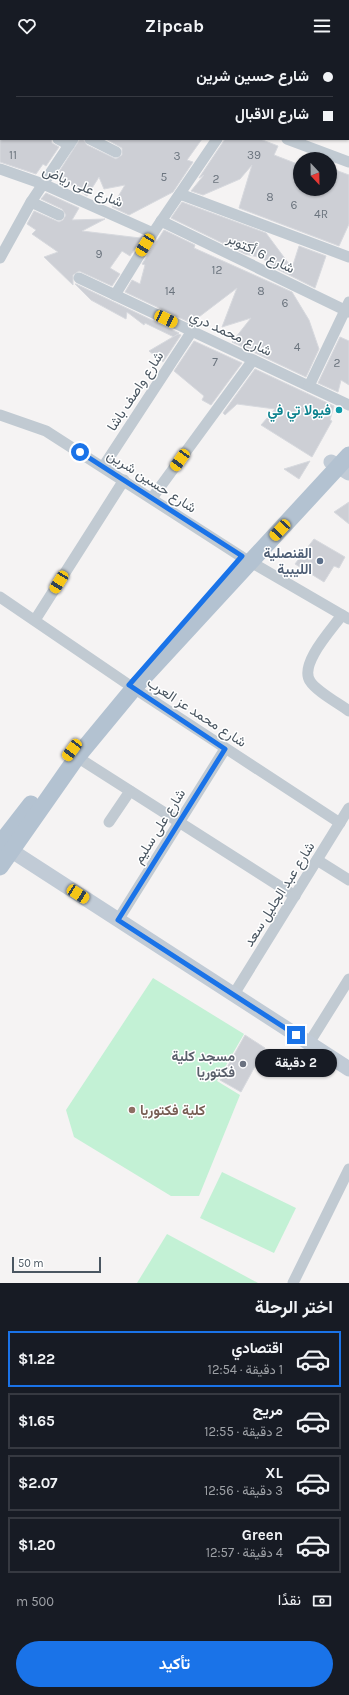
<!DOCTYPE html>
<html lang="ar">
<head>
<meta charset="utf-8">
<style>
	:root { --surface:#171b24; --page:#20242c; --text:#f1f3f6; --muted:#9ea1a6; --line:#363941; --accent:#1a73e8 }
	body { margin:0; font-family:Karla,Vazirmatn,sans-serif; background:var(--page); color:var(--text); direction:rtl; height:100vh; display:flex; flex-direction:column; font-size:15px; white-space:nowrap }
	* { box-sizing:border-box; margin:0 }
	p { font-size:13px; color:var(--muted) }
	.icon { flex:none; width:22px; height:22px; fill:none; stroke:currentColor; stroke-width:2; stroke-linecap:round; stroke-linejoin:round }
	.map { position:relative; height:1231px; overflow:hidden; direction:ltr }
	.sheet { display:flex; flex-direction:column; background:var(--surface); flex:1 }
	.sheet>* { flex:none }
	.hud { position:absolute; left:0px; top:0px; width:349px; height:88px; box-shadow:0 1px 3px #0004; direction:rtl; display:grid; align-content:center; height:88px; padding:0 16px; background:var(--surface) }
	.needle { width:26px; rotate:158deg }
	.tools { position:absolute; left:293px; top:100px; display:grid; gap:8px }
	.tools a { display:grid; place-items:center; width:44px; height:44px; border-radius:50%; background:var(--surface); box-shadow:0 1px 3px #0004; font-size:20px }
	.scale { position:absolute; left:12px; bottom:10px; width:89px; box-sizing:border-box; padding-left:4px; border:2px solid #4a5661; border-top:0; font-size:11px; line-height:14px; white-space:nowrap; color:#4a5661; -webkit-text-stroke:3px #fff; paint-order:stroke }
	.end { position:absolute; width:18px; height:18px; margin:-9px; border:5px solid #1a73e8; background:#fff; box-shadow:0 0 0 2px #fff }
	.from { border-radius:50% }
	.bubble { position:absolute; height:28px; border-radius:14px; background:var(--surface); box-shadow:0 1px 3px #0004; font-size:13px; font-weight:700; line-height:28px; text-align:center; direction:rtl }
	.car { position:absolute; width:12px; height:24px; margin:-12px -6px; border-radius:5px; box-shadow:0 0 3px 1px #0007; background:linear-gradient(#f5c518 24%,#345 0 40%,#f5c518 0 76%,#345 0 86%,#f5c518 0) }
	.hud b { display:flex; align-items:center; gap:14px; height:38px; font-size:15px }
	.hud b+b { border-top:1px solid var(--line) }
	.hud i { width:10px; height:10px; background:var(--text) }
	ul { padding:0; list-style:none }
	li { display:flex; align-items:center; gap:12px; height:56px; margin:0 8px 6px; padding:0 8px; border:2px solid var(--line); border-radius:0px }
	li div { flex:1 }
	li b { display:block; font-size:15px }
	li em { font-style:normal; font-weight:700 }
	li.on { border-color:var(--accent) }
	li>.icon { width:36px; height:36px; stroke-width:1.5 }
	h2 { padding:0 16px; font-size:18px; line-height:48px }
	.pay { display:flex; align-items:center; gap:10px; height:44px; padding:0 16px; font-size:15px }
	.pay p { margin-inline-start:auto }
	.action { display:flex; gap:8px; margin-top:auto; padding:8px 16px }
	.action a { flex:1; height:46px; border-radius:24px; background:var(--accent); color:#fff; font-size:16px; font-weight:700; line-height:46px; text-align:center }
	header { display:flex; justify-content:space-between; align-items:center; height:52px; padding:0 16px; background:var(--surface); font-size:18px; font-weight:700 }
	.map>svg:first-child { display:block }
	.garden { fill:#c3f1d5 }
	.building { fill:#cdcfd5; stroke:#d7d9de }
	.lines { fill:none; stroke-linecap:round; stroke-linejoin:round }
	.street { stroke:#c1cad2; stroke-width:11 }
	.secondary { stroke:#c1cbd6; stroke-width:15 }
	.primary { stroke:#b3c2d1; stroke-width:17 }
	.route { stroke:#1a73e8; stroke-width:5 }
	.culture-dot { fill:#0f9aa8; stroke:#fff; stroke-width:1.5 }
	.service-dot { fill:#5c6f8a; stroke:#fff; stroke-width:1.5 }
	.worship-dot { fill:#6b7280; stroke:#fff; stroke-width:1.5 }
	.education-dot { fill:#8d6e63; stroke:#fff; stroke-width:1.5 }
	.labels { text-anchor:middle; stroke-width:3; stroke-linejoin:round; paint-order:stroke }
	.number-label { font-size:12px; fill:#6b747e }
	.street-label { font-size:14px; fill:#4a5661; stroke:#fff }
	.culture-label { font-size:14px; font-weight:bold; fill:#0d838f; stroke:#fff; text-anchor:end }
	.service-label { font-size:14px; font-weight:bold; fill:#4e5e75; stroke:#fff; text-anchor:end }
	.worship-label { font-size:14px; font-weight:bold; fill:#5b616d; stroke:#fff; text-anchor:end }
	.education-label { font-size:14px; font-weight:bold; fill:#785e54; stroke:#fff; text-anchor:start }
</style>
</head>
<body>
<header><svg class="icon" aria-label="menu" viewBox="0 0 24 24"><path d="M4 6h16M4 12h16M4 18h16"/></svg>Zipcab<svg class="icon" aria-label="heart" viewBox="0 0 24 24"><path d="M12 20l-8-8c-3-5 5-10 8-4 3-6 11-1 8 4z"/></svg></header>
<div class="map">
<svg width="349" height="1231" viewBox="0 0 349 1231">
	<rect width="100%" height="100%" fill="#f5f3f3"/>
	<g class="garden">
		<path d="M153 926 244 982 217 1029 240 1043 199 1144H171L74 1085 66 1058Z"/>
		<path d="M222 1120 296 1156 274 1201 200 1166Z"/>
		<path d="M167 1182 258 1231H137Z"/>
	</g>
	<g class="building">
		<path d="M0 87H51L52 91 59 95 46 114 43 112 36 122 0 110Z"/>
		<path d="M80 87H83L87 93 116 107 122 103V96L106 87H202L187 108 193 110 173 140 129 163 112 155 125 133 104 137 99 125 87 144 57 123Z"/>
		<path d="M225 87H260L278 94 274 103 300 113V137H330V116L349 123V172L339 194 239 156 252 113 240 127 203 143 191 139 204 123 199 126Z"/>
		<path d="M46 141 79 156 72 168 105 167 82 179 140 186 143 184 130 204 122 199 110 216 120 222 112 234 79 219 73 223V233L44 205 58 200 32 182 36 178 27 172 34 159 59 170 63 168 66 163 62 157 41 147Z"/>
		<path d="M182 150 266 181 292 216 299 194 326 204 315 236 275 216 262 206 245 202 171 166Z"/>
		<path d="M164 178 195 193 194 196 292 240 309 268 319 297 306 325 232 290 251 266 222 275 237 236 191 271 125 240 132 228 140 232 145 213 142 212Z"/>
		<path d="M75 232H76L179 281 174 285 145 271 144 273 127 260 126 267 91 248Z"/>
		<path d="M178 282 181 283 163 310 149 299Z"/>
		<path d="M340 285 349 289V333L341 328 338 340 318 331Z"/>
		<path d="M194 289 242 311 211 353 202 348 204 344 174 319Z"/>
		<path d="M255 317 334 354 330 368 332 369 312 405 261 373 275 357 237 352 225 363 223 361Z"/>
		<path d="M310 409 299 427 284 417Z"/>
		<path d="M349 450V472L334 460Z"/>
		<path d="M314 487 345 505 339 516 334 514 324 530 295 512Z"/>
		<path d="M245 983 265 996 241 1040 220 1028Z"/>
	</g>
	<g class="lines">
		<g class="street">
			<path d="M77 0 79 1"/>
			<path d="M130 1 131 0"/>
			<path d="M0 57H1"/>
			<path d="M58 87 69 93"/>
			<path d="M90 87 116 100"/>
			<path d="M287 87 349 110"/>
			<path d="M0 117 43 132 153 181"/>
			<path d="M180 142 349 205"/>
			<path d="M31 150 59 163"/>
			<path d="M161 169 349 260"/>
			<path d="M0 206 31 150 73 87"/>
			<path d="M79 226 349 353"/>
			<path d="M115 243 153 181 217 87"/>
			<path d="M309 334 349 250"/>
			<path d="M0 363 46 379 242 505 349 567"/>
			<path d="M103 415 192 279"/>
			<path d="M152 446 253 308"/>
			<path d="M0 545 129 633 340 771"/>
			<path d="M342 563C332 577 299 612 310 629 316 639 338 651 349 659"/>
			<path d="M35 568 124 428"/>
			<path d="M77 705 295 844"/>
			<path d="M109 770 130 739"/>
			<path d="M317 808 349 828"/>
			<path d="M118 868 225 697"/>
			<path d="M234 942 349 756"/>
			<path d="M309 991 349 927"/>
			<path d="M293 1231 349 1117"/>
		</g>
		<g class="secondary">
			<path d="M331 410 349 421"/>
			<path d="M1 792 349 1017"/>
		</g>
		<g class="primary">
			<path d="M0 792 31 752"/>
			<path d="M0 815 77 705 134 636 349 403"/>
		</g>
	</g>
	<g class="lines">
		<path class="route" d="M80 400 242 504 129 633 225 697 118 868 296 983"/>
	</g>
	<circle class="culture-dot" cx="339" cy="358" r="4"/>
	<circle class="service-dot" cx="320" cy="509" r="4"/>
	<circle class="worship-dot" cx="243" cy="1012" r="4"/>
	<circle class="education-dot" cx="132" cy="1058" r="4"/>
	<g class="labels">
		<g class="number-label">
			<text x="13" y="107">11</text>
			<text x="254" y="107">39</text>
			<text x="177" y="108">3</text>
			<text x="164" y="129">5</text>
			<text x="216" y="131">2</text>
			<text x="270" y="149">8</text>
			<text x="294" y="157">6</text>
			<text x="321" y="166">4R</text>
			<text x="99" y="206">9</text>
			<text x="217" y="222">12</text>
			<text x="170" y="243">14</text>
			<text x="261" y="243">8</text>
			<text x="285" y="255">6</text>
			<text x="297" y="299">4</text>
			<text x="215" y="314">7</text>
			<text x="337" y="315">2</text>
		</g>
		<g class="street-label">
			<text transform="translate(83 134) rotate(23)" y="5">شارع على رياض</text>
			<text transform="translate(261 201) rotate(26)" y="5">شارع 6 أكتوبر</text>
			<text transform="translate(231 281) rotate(25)" y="5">شارع محمد دري</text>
			<text transform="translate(135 339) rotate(-57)" y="5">شارع واصف باشا</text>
			<text transform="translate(152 429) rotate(33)" y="5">شارع حسين شرين</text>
			<text transform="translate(197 660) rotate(33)" y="5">شارع محمد عز العرب</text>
			<text transform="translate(159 774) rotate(-58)" y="5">شارع على سليم</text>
			<text transform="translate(279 842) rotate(-58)" y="5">شارع عبد الجليل سعد</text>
		</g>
		<g class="culture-label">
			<text x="331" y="363">فيولا تي في</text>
		</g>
		<g class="service-label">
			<text x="312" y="506">القنصلية<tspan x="312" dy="16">الليبية</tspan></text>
		</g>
		<g class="worship-label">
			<text x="235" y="1009">مسجد كلية<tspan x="235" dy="16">فكتوريا</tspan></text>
		</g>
		<g class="education-label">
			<text x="140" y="1063">كلية فكتوريا</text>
		</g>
	</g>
</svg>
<div class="tools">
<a><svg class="needle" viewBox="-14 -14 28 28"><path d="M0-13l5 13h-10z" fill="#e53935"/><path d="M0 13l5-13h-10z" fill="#9ea1a6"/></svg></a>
</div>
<div class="scale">50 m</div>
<i class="end from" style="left:80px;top:400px"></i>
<i class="end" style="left:296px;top:983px"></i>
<div class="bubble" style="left:255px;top:997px;width:82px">2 دقيقة</div>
<i class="car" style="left:145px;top:193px;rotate:212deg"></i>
<i class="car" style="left:166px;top:267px;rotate:115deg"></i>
<i class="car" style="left:180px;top:408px;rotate:216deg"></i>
<i class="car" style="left:280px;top:478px;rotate:223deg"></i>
<i class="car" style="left:59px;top:530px;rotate:212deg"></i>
<i class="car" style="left:72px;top:698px;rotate:217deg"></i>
<i class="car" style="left:78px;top:842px;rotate:123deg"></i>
<div class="hud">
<b><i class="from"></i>شارع حسين شرين</b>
<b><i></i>شارع الاقبال</b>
</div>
</div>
<section class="sheet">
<h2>اختر الرحلة</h2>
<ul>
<li class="on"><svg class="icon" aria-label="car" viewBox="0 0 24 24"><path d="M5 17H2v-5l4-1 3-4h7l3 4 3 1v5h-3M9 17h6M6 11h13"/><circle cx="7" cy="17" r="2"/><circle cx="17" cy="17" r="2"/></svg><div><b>اقتصادي</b><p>1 دقيقة · 12:54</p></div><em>$1.22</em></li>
<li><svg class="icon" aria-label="car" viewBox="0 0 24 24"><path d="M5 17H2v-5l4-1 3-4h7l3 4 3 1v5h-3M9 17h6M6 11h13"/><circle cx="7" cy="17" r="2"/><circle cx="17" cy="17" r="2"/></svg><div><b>مريح</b><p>2 دقيقة · 12:55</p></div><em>$1.65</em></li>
<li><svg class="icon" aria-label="car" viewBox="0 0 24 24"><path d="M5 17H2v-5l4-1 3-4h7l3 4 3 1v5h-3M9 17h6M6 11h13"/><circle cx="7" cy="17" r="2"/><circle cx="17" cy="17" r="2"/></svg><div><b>XL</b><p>3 دقيقة · 12:56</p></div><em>$2.07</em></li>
<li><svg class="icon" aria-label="car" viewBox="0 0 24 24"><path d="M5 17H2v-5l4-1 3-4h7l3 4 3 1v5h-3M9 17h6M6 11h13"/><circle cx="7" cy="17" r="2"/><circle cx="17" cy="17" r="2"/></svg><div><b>Green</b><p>4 دقيقة · 12:57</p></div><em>$1.20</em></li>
</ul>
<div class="pay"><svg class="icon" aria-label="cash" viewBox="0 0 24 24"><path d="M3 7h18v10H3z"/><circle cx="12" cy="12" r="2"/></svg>نقدًا<p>500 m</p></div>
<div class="action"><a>تأكيد</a></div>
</section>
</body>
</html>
